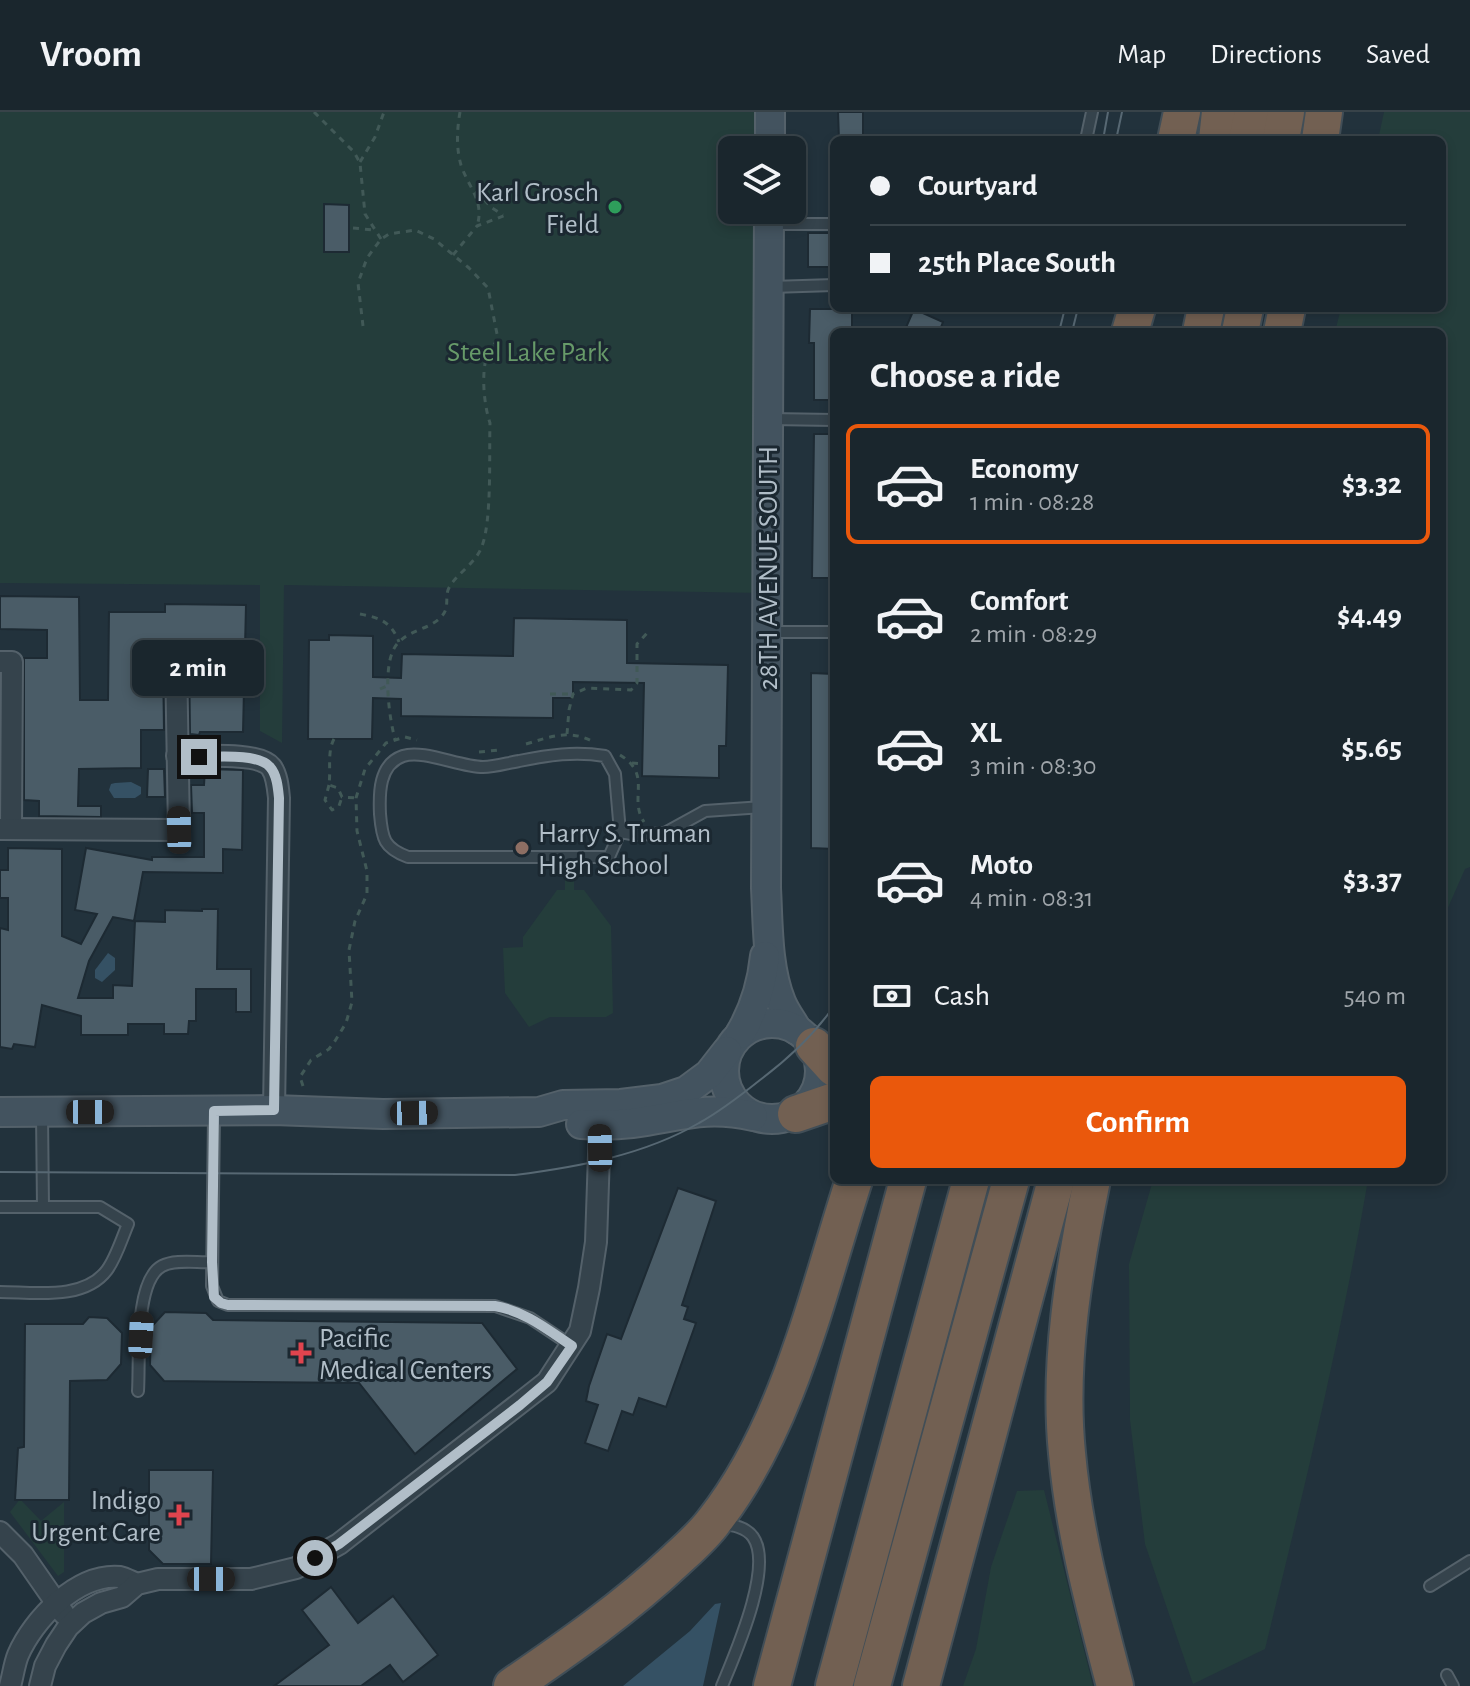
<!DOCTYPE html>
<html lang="en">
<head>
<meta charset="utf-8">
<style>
	:root { --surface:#1a262d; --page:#232e35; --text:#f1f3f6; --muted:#9fa5aa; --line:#384349; --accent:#ea580c }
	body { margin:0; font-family:"Alegreya Sans",sans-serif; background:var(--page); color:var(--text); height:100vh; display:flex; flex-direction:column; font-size:30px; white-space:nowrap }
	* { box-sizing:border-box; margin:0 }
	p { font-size:26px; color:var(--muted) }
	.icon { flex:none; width:44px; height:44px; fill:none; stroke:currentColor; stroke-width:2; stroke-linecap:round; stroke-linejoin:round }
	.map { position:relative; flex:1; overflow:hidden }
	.side { position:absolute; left:830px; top:216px; width:616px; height:856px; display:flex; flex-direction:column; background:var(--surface); border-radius:12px; box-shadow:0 4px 12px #0003,0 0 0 2px var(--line) }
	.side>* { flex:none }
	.top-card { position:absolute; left:830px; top:24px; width:616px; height:176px; border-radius:12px; box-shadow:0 4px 12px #0003,0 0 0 2px var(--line); display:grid; align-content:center; height:176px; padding:0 40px; background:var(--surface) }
	.fabs { position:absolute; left:718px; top:24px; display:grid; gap:16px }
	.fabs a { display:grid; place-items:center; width:88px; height:88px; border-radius:12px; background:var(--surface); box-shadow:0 4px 12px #0003,0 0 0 2px var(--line); font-size:40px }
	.end { position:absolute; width:36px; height:36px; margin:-18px; border:10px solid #b1bec8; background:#111; box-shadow:0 0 0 4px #111 }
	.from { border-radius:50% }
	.bubble { position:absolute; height:56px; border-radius:12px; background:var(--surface); box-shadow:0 4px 12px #0003,0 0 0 2px var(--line); font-size:26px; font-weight:700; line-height:56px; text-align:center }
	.car { position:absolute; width:24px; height:48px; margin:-24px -12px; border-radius:10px; box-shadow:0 0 6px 2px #0007; background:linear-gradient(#222 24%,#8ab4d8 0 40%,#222 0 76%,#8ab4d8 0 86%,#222 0) }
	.top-card b { display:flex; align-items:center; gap:28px; height:76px; font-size:30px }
	.top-card b+b { border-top:2px solid var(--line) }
	.top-card i { width:20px; height:20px; background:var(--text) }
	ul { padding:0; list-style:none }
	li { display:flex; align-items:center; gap:24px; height:120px; margin:0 16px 12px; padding:0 24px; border:4px solid transparent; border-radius:12px }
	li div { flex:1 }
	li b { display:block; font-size:30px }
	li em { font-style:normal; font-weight:700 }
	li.on { border-color:var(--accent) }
	li>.icon { width:72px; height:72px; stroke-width:1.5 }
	h2 { padding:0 40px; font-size:36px; line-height:96px }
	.pay { display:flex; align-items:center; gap:20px; height:88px; padding:0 40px; font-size:30px }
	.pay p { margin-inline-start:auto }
	.action { display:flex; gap:16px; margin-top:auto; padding:16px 40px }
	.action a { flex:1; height:92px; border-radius:12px; background:var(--accent); color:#fff; font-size:32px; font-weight:700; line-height:92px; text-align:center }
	header { display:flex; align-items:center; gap:48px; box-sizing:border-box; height:112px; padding:0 40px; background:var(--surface); border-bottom:2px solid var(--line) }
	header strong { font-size:38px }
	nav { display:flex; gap:44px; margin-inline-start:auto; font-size:28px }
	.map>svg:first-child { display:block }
	.green { fill:#243d3b }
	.water { fill:#355164 }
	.building { fill:#4a5c67; stroke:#1d2a33; stroke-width:2 }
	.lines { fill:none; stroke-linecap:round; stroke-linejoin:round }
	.lane-casing { stroke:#54616a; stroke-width:14 }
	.street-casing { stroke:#54616a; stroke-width:24 }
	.secondary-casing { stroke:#54616a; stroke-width:32 }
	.highway-casing { stroke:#414e57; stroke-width:40 }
	.path { stroke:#415957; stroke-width:3; stroke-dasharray:6 6; stroke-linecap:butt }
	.lane { stroke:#35434c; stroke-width:10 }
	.street { stroke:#35434c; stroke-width:20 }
	.secondary { stroke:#43535f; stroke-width:28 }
	.highway { stroke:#726052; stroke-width:36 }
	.tram { stroke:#576873; stroke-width:2 }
	.route { stroke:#b1bec8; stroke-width:10 }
	.leisure-dot { fill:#2e9e5b; stroke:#1b2831; stroke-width:3 }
	.education-dot { fill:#8d6e63; stroke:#1b2831; stroke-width:3 }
	.health-dot { fill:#e0444e; stroke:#1b2831; stroke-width:3 }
	.labels { text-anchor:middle; stroke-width:6; stroke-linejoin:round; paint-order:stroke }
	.poi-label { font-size:28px; fill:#b1bec8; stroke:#1b2831; text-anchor:end }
	.park-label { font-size:28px; fill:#679a69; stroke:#1b2831 }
	.street-label { font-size:28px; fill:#b1bec8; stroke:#1b2831 }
</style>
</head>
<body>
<header>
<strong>Vroom</strong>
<nav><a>Map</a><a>Directions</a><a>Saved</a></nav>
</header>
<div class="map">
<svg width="1470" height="1574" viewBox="0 0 1470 1574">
	<rect width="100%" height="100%" fill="#22323c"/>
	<g class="green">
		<path d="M0 0H770V38H732V98H769L767 481 284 473 282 631 260 619V473L0 471Z"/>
		<path d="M1384 0H1470V755L1465 757 1442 809V220H1335L1341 196H1442V28H1378Z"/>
		<path d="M565 766H574V778H584L611 814 613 901 606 905H550L529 915 505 881 503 836 523 835V825L557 778H565Z"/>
		<path d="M1153 1068H1368C1341 1226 1303 1382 1265 1537L1193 1572 1145 1432 1130 1308 1129 1152Z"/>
		<path d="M1044 1378 1093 1574H963L976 1537 991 1455 1017 1379Z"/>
		<path d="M20 1387 41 1409 64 1390V1460L58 1464 10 1400Z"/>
	</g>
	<g class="water">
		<path d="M115 671 131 670 141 675V682L135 686H114L109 678 111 672Z"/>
		<path d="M108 841 115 846V858L102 870 95 866V858Z"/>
		<path d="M721 1491 703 1574H623L690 1519 715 1492Z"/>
	</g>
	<g class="building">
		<path d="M838 0H863V28H839Z"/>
		<path d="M324 92 349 93V140H324Z"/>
		<rect x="808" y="121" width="26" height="34"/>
		<path d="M810 197H852V220H834V288H814V231H809Z"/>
		<path d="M914 197 943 210 939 220H930L920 216 918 220H904Z"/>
		<path d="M814 322H834V466H812Z"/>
		<path d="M0 484 79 485 80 588H108L109 500H165V492L246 493 243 620H200L199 623 190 622 189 545 182 534 170 535 163 546 164 618H141V656L79 657 78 694H101V705L39 704V689L24 688V546H47V518L0 517Z"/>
		<path d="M514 506 627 508V551L728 553 726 634H719V666L642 664 644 571 573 570V586H553V606L401 604V587L373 586 372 627H308L309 528H329V523L373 524V565L401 566 402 542 513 544Z"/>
		<path d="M811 561 834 562V737L811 736Z"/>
		<path d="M148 657H164L165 685H147Z"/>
		<path d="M205 657 243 658 242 738 223 737V761L143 760 134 809 113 805 89 849 78 886H113V873L132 874 135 809 165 810V798L202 799V797H218L217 857H251V900H236V877H196V909H189L188 922H164V912H128V923H81V904L42 893 35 935 14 932 12 937 0 935V816L8 818V786H0V758H8V736L62 737V824L81 832 97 802 75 798 86 736 152 748V745H204V701H192L191 673H204Z"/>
		<path d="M678 1076 716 1089 682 1193 688 1195 684 1207 696 1211 666 1295 639 1286 633 1303 622 1299 608 1339 585 1331 598 1293 586 1289 589 1274 607 1222 621 1227Z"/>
		<path d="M165 1200 206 1201 213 1208 482 1211 517 1257 415 1342 359 1271 164 1269 150 1253 151 1215Z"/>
		<path d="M89 1205 107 1206 122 1221 121 1252 107 1268 70 1269 69 1388H15L18 1336 24 1335 25 1212H83Z"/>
		<path d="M149 1358H213L211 1452H163L149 1438Z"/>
		<path d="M331 1475 358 1511 393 1484 438 1543 403 1570 390 1553 361 1574H274L329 1533 302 1498Z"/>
	</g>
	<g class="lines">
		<defs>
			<g id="lane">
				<path d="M1086 28 1092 0"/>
				<path d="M771 112H834"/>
				<path d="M771 175 834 173"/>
				<path d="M770 307 834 308"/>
				<path d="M769 520H834"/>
				<path d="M620 720 609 745H408C384 736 382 727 380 702 379 681 379 652 403 644 423 637 460 655 483 655 495 655 507 651 519 649 549 643 575 639 605 644L615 662 620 720 637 723 665 721 705 699 763 695"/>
				<path d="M42 1002 43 1095"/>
				<path d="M214 1002 212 1174 218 1189 228 1193 495 1194 530 1206 572 1234"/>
				<path d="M0 1095H100L128 1112C122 1126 116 1146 107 1158 84 1189 33 1180 0 1180"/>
				<path d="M138 1279C140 1250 134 1169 162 1154 175 1147 198 1151 212 1150"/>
				<path d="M720 1411C732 1413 746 1415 753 1425 774 1455 735 1542 722 1574"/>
				<path d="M1430 1474 1470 1449"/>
				<path d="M1447 1563 1453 1574"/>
			</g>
			<g id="street">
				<path d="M0 550H12L11 717"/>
				<path d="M177 644C197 645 258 639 271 655 277 663 278 676 279 686L274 998"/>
				<path d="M0 717 179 718 176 546"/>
				<path d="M0 1420 23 1443 64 1502"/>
				<path d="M10 1574C13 1564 14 1553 18 1543 33 1508 77 1461 120 1465 125 1466 132 1470 137 1472"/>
				<path d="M40 1574 45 1554 56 1533 68 1515 83 1501 101 1491 122 1485 137 1472 158 1467H251L296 1456 339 1432 547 1270 580 1219 589 1176 596 1130 600 1013"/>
			</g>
			<g id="secondary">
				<path d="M770 38V0"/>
				<path d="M769 98 766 776C768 813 767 856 781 890 785 900 792 909 797 918"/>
				<circle cx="772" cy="959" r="48"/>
				<path d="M740 922C755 897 762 873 765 844"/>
				<path d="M0 1000 274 998 383 1002 539 1000 563 993 621 992 662 987 686 979 709 962 727 939"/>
				<path d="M581 1012C598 1013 615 1013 632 1011 679 1005 704 993 753 1004"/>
			</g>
			<g id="highway">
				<path d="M1176 28 1182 0"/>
				<path d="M1217 28 1220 0"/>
				<path d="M1247 28 1253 0"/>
				<path d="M1281 28 1286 0"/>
				<path d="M1320 28 1324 0"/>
				<path d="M1130 220 1137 196"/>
				<path d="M1201 220 1206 196"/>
				<path d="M1240 220 1245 196"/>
				<path d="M1282 220 1287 196"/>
				<path d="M814 934 834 956"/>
				<path d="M796 1002 834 989"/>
				<path d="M1092 1068C1074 1156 1058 1251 1067 1341 1074 1421 1095 1497 1115 1574"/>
				<path d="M512 1574C569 1535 625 1496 676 1448 689 1436 703 1424 714 1409 789 1313 817 1182 854 1068"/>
				<path d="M772 1574 908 1068"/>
				<path d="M834 1574 971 1068"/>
				<path d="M872 1574 1011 1068"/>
				<path d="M921 1574 1056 1068"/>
			</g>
		</defs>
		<use href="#lane" class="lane-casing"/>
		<use href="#street" class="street-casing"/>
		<use href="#secondary" class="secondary-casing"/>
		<use href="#highway" class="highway-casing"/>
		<g class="path">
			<path d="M314 0 354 40 360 51 365 102 381 127"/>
			<path d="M460 0C457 17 456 36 461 53 468 75 485 89 477 114"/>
			<path d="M360 50 375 25 384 0"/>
			<path d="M476 79 492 96 503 103"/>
			<path d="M353 116 374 118"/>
			<path d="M453 143 477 114 506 103"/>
			<path d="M363 214 358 171 367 146 381 127 389 122 415 118 434 127 469 156 488 176 498 227C495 232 489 238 487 243 481 262 484 293 490 311 489 341 492 408 482 434 476 452 454 463 448 478 445 488 450 497 440 506 429 517 410 518 398 531 381 548 389 606 395 627"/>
			<path d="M360 502C381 506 391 510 399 530"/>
			<path d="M380 577 389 573"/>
			<path d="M550 582H573"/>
			<path d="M567 622 569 598 573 582 587 576 631 578 637 571V532L648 520"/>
			<path d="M334 627C327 640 331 657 329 673L338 676 342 685 356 686"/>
			<path d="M526 632C550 625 568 617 592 629"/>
			<path d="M479 640 499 638"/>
			<path d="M620 643C653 663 628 686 644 710"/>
			<path d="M632 651 642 652"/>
			<path d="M329 673 325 688 332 698 339 694 342 685"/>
			<path d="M303 974 300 965 311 948 329 937 335 929 346 911 352 890 349 838 355 809 367 782V759L357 719 356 686 365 657 386 631 405 625 417 628"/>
		</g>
		<use href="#lane" class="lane"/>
		<use href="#street" class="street"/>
		<use href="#secondary" class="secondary"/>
		<use href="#highway" class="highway"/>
		<g class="tram">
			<path d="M1103 28 1108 0"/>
			<path d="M1116 28 1122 0"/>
			<path d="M1059 220 1065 196"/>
			<path d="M1072 220 1078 196"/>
			<path d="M0 1060 515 1063C578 1055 644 1043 699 1011 721 999 740 984 760 968 788 947 814 923 834 894"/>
		</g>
	</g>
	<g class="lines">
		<path class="route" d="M199 645C216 645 258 641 270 655 277 663 278 676 279 686L274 998 214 999 212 1150 214 1185 221 1191 228 1193 495 1194C525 1199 548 1218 572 1234L547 1270 520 1293 339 1432 315 1446"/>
	</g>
	<circle class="leisure-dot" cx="615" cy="95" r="8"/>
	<circle class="education-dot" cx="522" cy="736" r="8"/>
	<g class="health-dot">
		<path d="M297 1229h8v8h8v8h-8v8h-8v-8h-8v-8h8z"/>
		<path d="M175 1391h8v8h8v8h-8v8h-8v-8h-8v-8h8z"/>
	</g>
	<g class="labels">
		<g class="poi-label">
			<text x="599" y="89">Karl Grosch<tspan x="599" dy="32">Field</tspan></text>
			<text x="538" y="730" text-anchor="start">Harry S. Truman<tspan x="538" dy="32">High School</tspan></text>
			<text x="319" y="1235" text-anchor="start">Pacific<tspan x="319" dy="32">Medical Centers</tspan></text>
			<text x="161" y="1397">Indigo<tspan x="161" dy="32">Urgent Care</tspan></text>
		</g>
		<g class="park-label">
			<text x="528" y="249">Steel Lake Park</text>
		</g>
		<g class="street-label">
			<text transform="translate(767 456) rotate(-90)" y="10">28TH AVENUE SOUTH</text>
		</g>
	</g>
</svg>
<div class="fabs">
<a><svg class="icon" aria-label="layers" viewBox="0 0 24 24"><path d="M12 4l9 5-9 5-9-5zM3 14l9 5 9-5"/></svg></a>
</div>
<i class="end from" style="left:315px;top:1446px"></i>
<i class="end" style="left:199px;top:645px"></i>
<div class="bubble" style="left:132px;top:528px;width:132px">2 min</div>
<i class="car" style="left:179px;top:718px;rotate:359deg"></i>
<i class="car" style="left:90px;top:1000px;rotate:90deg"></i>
<i class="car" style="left:414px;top:1001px;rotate:89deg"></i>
<i class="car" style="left:600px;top:1036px;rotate:359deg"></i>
<i class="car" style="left:141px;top:1223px;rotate:3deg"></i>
<i class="car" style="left:211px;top:1467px;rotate:90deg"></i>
<div class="top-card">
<b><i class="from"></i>Courtyard</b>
<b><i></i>25th Place South</b>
</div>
<section class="side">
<h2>Choose a ride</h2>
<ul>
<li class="on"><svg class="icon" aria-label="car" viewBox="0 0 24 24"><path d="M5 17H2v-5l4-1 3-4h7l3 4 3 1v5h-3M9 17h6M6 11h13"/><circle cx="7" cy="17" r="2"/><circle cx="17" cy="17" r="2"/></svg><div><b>Economy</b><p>1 min · 08:28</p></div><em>$3.32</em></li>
<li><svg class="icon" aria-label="car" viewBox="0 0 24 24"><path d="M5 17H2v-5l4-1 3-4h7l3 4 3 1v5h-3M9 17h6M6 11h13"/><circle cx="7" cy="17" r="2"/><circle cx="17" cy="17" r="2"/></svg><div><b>Comfort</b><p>2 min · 08:29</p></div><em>$4.49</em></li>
<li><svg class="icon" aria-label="car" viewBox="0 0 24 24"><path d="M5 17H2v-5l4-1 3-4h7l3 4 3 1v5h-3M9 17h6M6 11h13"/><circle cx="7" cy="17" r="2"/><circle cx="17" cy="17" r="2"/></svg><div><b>XL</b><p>3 min · 08:30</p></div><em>$5.65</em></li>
<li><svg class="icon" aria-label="car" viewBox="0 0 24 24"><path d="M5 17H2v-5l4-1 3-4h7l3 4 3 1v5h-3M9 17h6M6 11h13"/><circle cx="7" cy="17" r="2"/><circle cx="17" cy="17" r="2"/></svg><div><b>Moto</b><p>4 min · 08:31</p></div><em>$3.37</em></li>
</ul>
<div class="pay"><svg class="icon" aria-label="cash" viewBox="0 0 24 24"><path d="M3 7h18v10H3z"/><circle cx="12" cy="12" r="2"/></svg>Cash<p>540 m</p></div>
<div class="action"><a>Confirm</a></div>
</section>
</div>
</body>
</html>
